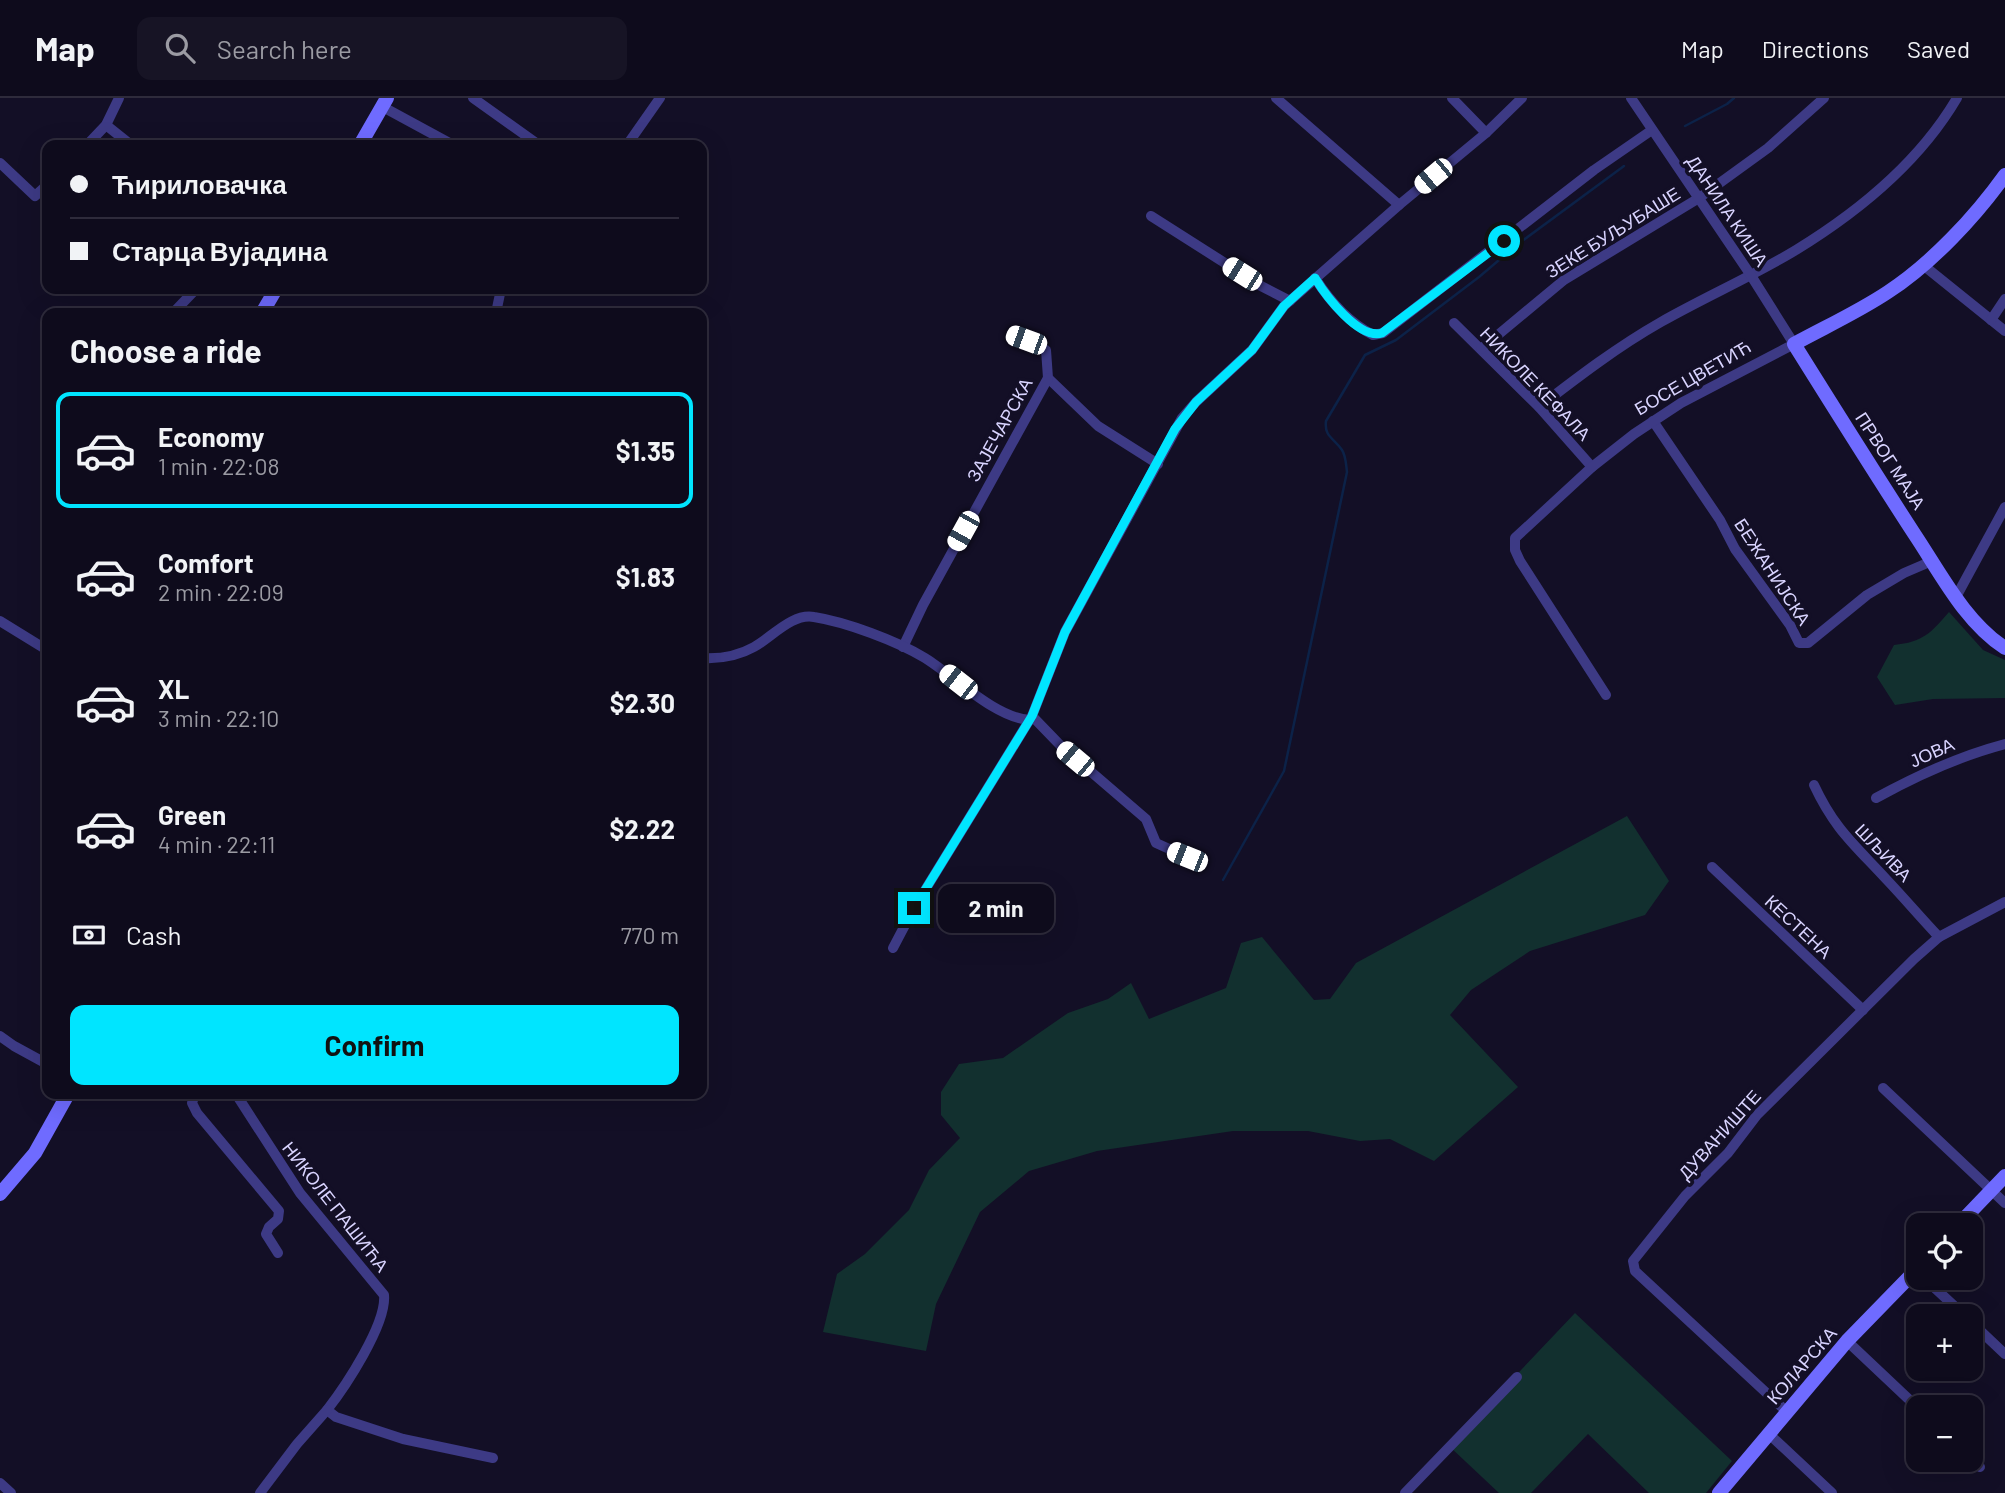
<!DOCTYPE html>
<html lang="en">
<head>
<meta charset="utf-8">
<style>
	:root { --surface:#0e0b1c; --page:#171425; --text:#f1f3f6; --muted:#9b9ba3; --line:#2e2b3b; --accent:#00e5ff }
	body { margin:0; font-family:Barlow,sans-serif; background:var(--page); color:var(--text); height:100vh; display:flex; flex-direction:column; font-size:26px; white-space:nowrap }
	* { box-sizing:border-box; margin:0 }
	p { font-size:23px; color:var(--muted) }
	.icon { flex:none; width:38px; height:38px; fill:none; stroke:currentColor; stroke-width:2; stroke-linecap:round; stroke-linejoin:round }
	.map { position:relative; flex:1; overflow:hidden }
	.sheet { position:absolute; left:42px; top:210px; width:665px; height:791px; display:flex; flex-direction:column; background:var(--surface); border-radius:14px; box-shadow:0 7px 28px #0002,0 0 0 2px var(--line) }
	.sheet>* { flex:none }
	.top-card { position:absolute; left:42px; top:42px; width:665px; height:154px; border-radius:14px; box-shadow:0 7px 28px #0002,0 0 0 2px var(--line); display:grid; align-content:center; height:154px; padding:0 28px; background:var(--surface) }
	.tools { position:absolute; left:1906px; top:1115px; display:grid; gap:14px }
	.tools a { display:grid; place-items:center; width:77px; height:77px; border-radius:14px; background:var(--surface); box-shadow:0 7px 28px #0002,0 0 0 2px var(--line); font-size:35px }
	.end { position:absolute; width:32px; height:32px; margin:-16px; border:9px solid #00e5ff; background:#111; box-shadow:0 0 0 4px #111 }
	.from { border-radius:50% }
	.bubble { position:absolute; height:49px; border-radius:14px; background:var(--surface); box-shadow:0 7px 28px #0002,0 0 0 2px var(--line); font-size:23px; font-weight:700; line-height:49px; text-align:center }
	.car { position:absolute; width:21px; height:42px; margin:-21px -10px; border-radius:9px; box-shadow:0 0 5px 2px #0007; background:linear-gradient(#fff 24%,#345 0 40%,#fff 0 76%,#345 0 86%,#fff 0) }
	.top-card b { display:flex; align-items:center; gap:24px; height:66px; font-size:26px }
	.top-card b+b { border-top:2px solid var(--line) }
	.top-card i { width:18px; height:18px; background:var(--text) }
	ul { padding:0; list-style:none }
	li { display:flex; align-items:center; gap:21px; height:116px; margin:0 14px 10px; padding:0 14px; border:4px solid transparent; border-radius:14px }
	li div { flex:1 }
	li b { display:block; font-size:26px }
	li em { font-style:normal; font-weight:700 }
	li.current { border-color:var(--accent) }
	li>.icon { width:63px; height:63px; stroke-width:1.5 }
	h2 { padding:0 28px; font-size:32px; line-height:84px }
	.pay { display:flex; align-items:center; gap:18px; height:77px; padding:0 28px; font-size:26px }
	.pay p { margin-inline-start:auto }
	.button { display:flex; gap:14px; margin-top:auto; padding:14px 28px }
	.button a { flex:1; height:80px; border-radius:14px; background:var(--accent); color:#111; font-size:28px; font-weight:700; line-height:80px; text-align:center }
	header { display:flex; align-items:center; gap:42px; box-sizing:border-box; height:98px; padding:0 35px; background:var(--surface); border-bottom:2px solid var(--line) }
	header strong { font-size:33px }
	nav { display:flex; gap:38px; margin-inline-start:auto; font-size:24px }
	.search { width:490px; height:63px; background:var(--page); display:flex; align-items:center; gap:18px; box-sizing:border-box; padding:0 24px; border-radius:14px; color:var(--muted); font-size:26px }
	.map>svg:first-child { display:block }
	.green { fill:#12302f }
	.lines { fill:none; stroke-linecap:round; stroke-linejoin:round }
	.stream { stroke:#0c2248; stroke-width:2.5 }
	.street { stroke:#3d3a85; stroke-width:10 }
	.secondary { stroke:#6f6bff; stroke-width:14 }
	.route { stroke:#00e5ff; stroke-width:9 }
	.labels { text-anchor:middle; stroke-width:7; stroke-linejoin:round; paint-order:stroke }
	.street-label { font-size:18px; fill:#d9d4ff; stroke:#130f26 }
</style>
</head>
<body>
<header>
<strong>Map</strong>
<div class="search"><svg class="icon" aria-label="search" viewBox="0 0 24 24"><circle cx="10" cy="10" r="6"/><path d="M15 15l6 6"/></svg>Search here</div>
<nav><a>Map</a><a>Directions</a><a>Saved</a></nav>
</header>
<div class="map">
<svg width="2005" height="1395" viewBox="0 0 2005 1395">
	<rect width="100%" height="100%" fill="#130f26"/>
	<g class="green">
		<path d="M1949 514 1983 552 2005 562V600L1933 601 1895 607 1877 579 1894 547C1923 544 1931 535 1949 514Z"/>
		<path d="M1627 718 1669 783 1645 817 1530 853 1471 892 1450 917 1518 989 1434 1063 1390 1041 1360 1043 1308 1033H1233L1097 1053 1029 1073 980 1114 936 1206 926 1253 823 1234 837 1176 865 1156 909 1112 929 1072 960 1040 941 1017V994L959 966 1003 960 1068 915 1108 901 1131 885 1149 921 1226 890 1241 845 1262 839 1314 902 1330 901 1356 865Z"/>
		<path d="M1575 1215 1732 1363 1706 1395H1649L1588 1336 1531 1395H1499L1449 1348Z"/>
	</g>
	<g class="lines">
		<g class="stream">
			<path d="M1685 28 1727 6 1734 0"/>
			<path d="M1223 782 1284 673 1347 374C1346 367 1346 358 1342 352 1334 340 1324 339 1326 323L1365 257 1396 242 1479 179 1518 146 1624 68"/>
		</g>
		<g class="street">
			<path d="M473 0 539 47"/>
			<path d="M1276 0 1399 107"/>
			<path d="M1452 0 1486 35"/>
			<path d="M383 9 453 47"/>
			<path d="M106 27 131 47"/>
			<path d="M87 47 106 27 119 0"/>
			<path d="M627 47 660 0"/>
			<path d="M0 65 35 98 47 87"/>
			<path d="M1151 118 1261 188 1290 203"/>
			<path d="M1923 167 2005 233"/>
			<path d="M1315 180C1329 202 1348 224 1373 237L1383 235 1594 72 1652 32"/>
			<path d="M173 215 196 191"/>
			<path d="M496 215 501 191"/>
			<path d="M1991 222 2005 201"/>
			<path d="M1454 225 1539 309 1592 369"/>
			<path d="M1012 236 1046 252 1048 280 1098 328 1158 366"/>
			<path d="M1481 251 1564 182 1699 100 1768 50 1824 0"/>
			<path d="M1539 309C1578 279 1617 249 1661 224 1705 199 1753 178 1796 152 1858 114 1920 63 1957 0"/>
			<path d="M1653 323 1720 422 1735 451 1790 527 1799 545H1808L1867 497 1904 475 1932 463"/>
			<path d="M1956 499 2005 409"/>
			<path d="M0 523 47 552"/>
			<path d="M903 549 923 507 1048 280"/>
			<path d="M702 560C720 561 738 558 754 549 772 539 792 515 814 519 846 524 897 543 925 560 954 578 995 620 1030 622"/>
			<path d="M1606 597 1520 463 1515 452V440L1592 369 1634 336 1681 305 1794 246 1750 176 1631 0"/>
			<path d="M1032 618 1061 648 1146 721 1156 745 1187 759"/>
			<path d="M1814 687C1835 732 1855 747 1887 782 1905 801 1921 820 1939 839"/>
			<path d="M1876 700C1918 677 1959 658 2005 646"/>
			<path d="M1712 769 1863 912"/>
			<path d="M893 850 914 810 1032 618 1065 534 1182 320 1196 304 1252 252 1284 208 1399 107 1486 35 1522 0"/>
			<path d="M0 938 14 948 47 966"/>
			<path d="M1883 990 2005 1105"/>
			<path d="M195 996 192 1005 197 1015 279 1113 278 1121 269 1129 266 1136 278 1155"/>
			<path d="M236 996 300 1095 384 1197C387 1226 345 1289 327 1312L336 1319 403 1341 493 1360"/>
			<path d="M1924 1180 1965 1218"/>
			<path d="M1970 1223 2005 1256"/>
			<path d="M1847 1243 1918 1310"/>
			<path d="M1787 1314 1635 1173 1633 1163 1685 1098 1728 1055 1757 1017 1914 861 1939 839 2005 804"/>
			<path d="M1769 1336 1832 1395"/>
			<path d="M1970 1360 1980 1369"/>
			<path d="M0 1385 11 1395"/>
			<path d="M260 1395 297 1346 327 1312"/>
			<path d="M1405 1395 1517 1279"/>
		</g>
		<g class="secondary">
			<path d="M360 47 387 0"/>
			<path d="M2005 77C1975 119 1931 166 1888 194 1858 214 1825 229 1794 246 1834 310 1874 374 1915 437 1941 476 1965 524 2005 550"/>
			<path d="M262 215 276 191"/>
			<path d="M0 1096 35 1055 68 996"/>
			<path d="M1958 1127 2005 1078"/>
			<path d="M1719 1395 1847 1243 1918 1170"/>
		</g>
	</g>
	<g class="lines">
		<path class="route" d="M914 810 1032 618 1065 534 1175 331 1196 304 1252 252 1284 208 1315 180C1326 198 1359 242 1382 235L1504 143"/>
	</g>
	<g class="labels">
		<g class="street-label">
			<text transform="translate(1727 113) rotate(56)" y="6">ДАНИЛА КИША</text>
			<text transform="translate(1613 135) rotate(-32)" y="6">ЗЕКЕ БУЉУБАШЕ</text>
			<text transform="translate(1693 280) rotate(-30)" y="6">БОСЕ ЦВЕТИЋ</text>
			<text transform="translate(1535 286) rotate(46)" y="6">НИКОЛЕ КЕФАЛА</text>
			<text transform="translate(1000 332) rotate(-61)" y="6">ЗАЈЕЧАРСКА</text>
			<text transform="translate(1890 363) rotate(57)" y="6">ПРВОГ МАЈА</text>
			<text transform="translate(1772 474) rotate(57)" y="6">БЕЖАНИЈСКА</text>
			<text transform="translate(1932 655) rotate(-24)" y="6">ЈОВА</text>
			<text transform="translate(1883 755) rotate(46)" y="6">ШЉИВА</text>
			<text transform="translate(1798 829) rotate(43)" y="6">КЕСТЕНА</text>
			<text transform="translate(1720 1037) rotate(-48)" y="6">ДУВАНИШТЕ</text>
			<text transform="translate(335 1109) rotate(52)" y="6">НИКОЛЕ ПАШИЋА</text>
			<text transform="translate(1802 1268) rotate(-49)" y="6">КОЛАРСКА</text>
		</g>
	</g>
</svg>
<div class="tools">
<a><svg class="icon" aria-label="locate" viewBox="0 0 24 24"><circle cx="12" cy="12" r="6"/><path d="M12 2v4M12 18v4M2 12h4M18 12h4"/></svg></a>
<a>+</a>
<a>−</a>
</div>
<i class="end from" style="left:1504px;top:143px"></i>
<i class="end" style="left:914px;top:810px"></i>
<div class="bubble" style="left:938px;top:786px;width:116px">2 min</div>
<i class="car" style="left:1433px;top:78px;rotate:230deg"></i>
<i class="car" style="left:1242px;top:176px;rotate:302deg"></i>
<i class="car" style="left:1026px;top:242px;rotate:290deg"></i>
<i class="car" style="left:963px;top:433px;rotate:209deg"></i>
<i class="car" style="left:958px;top:584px;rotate:308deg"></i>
<i class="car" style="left:1075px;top:661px;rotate:310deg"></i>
<i class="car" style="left:1187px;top:759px;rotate:292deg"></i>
<div class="top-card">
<b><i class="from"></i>Ћириловачка</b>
<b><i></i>Старца Вујадина</b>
</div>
<section class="sheet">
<h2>Choose a ride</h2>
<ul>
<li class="current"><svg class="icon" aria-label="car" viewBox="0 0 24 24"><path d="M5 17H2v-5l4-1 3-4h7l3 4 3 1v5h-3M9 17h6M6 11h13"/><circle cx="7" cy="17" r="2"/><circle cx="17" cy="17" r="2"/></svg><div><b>Economy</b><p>1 min · 22:08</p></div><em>$1.35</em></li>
<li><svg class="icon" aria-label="car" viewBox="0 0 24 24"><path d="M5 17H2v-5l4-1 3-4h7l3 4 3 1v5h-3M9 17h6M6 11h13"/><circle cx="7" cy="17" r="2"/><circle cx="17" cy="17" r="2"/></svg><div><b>Comfort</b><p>2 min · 22:09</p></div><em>$1.83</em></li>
<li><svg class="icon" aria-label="car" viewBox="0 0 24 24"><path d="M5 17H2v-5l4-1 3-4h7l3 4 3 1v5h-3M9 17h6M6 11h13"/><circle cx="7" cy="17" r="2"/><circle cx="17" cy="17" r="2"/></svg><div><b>XL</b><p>3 min · 22:10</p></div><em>$2.30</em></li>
<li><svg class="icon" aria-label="car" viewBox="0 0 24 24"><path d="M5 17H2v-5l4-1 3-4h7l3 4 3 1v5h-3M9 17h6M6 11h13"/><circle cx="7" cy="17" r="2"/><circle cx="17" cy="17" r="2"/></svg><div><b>Green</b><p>4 min · 22:11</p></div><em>$2.22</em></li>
</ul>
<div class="pay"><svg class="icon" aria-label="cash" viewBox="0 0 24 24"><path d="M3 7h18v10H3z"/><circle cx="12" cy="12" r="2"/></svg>Cash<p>770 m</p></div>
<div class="button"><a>Confirm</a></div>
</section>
</div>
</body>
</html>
